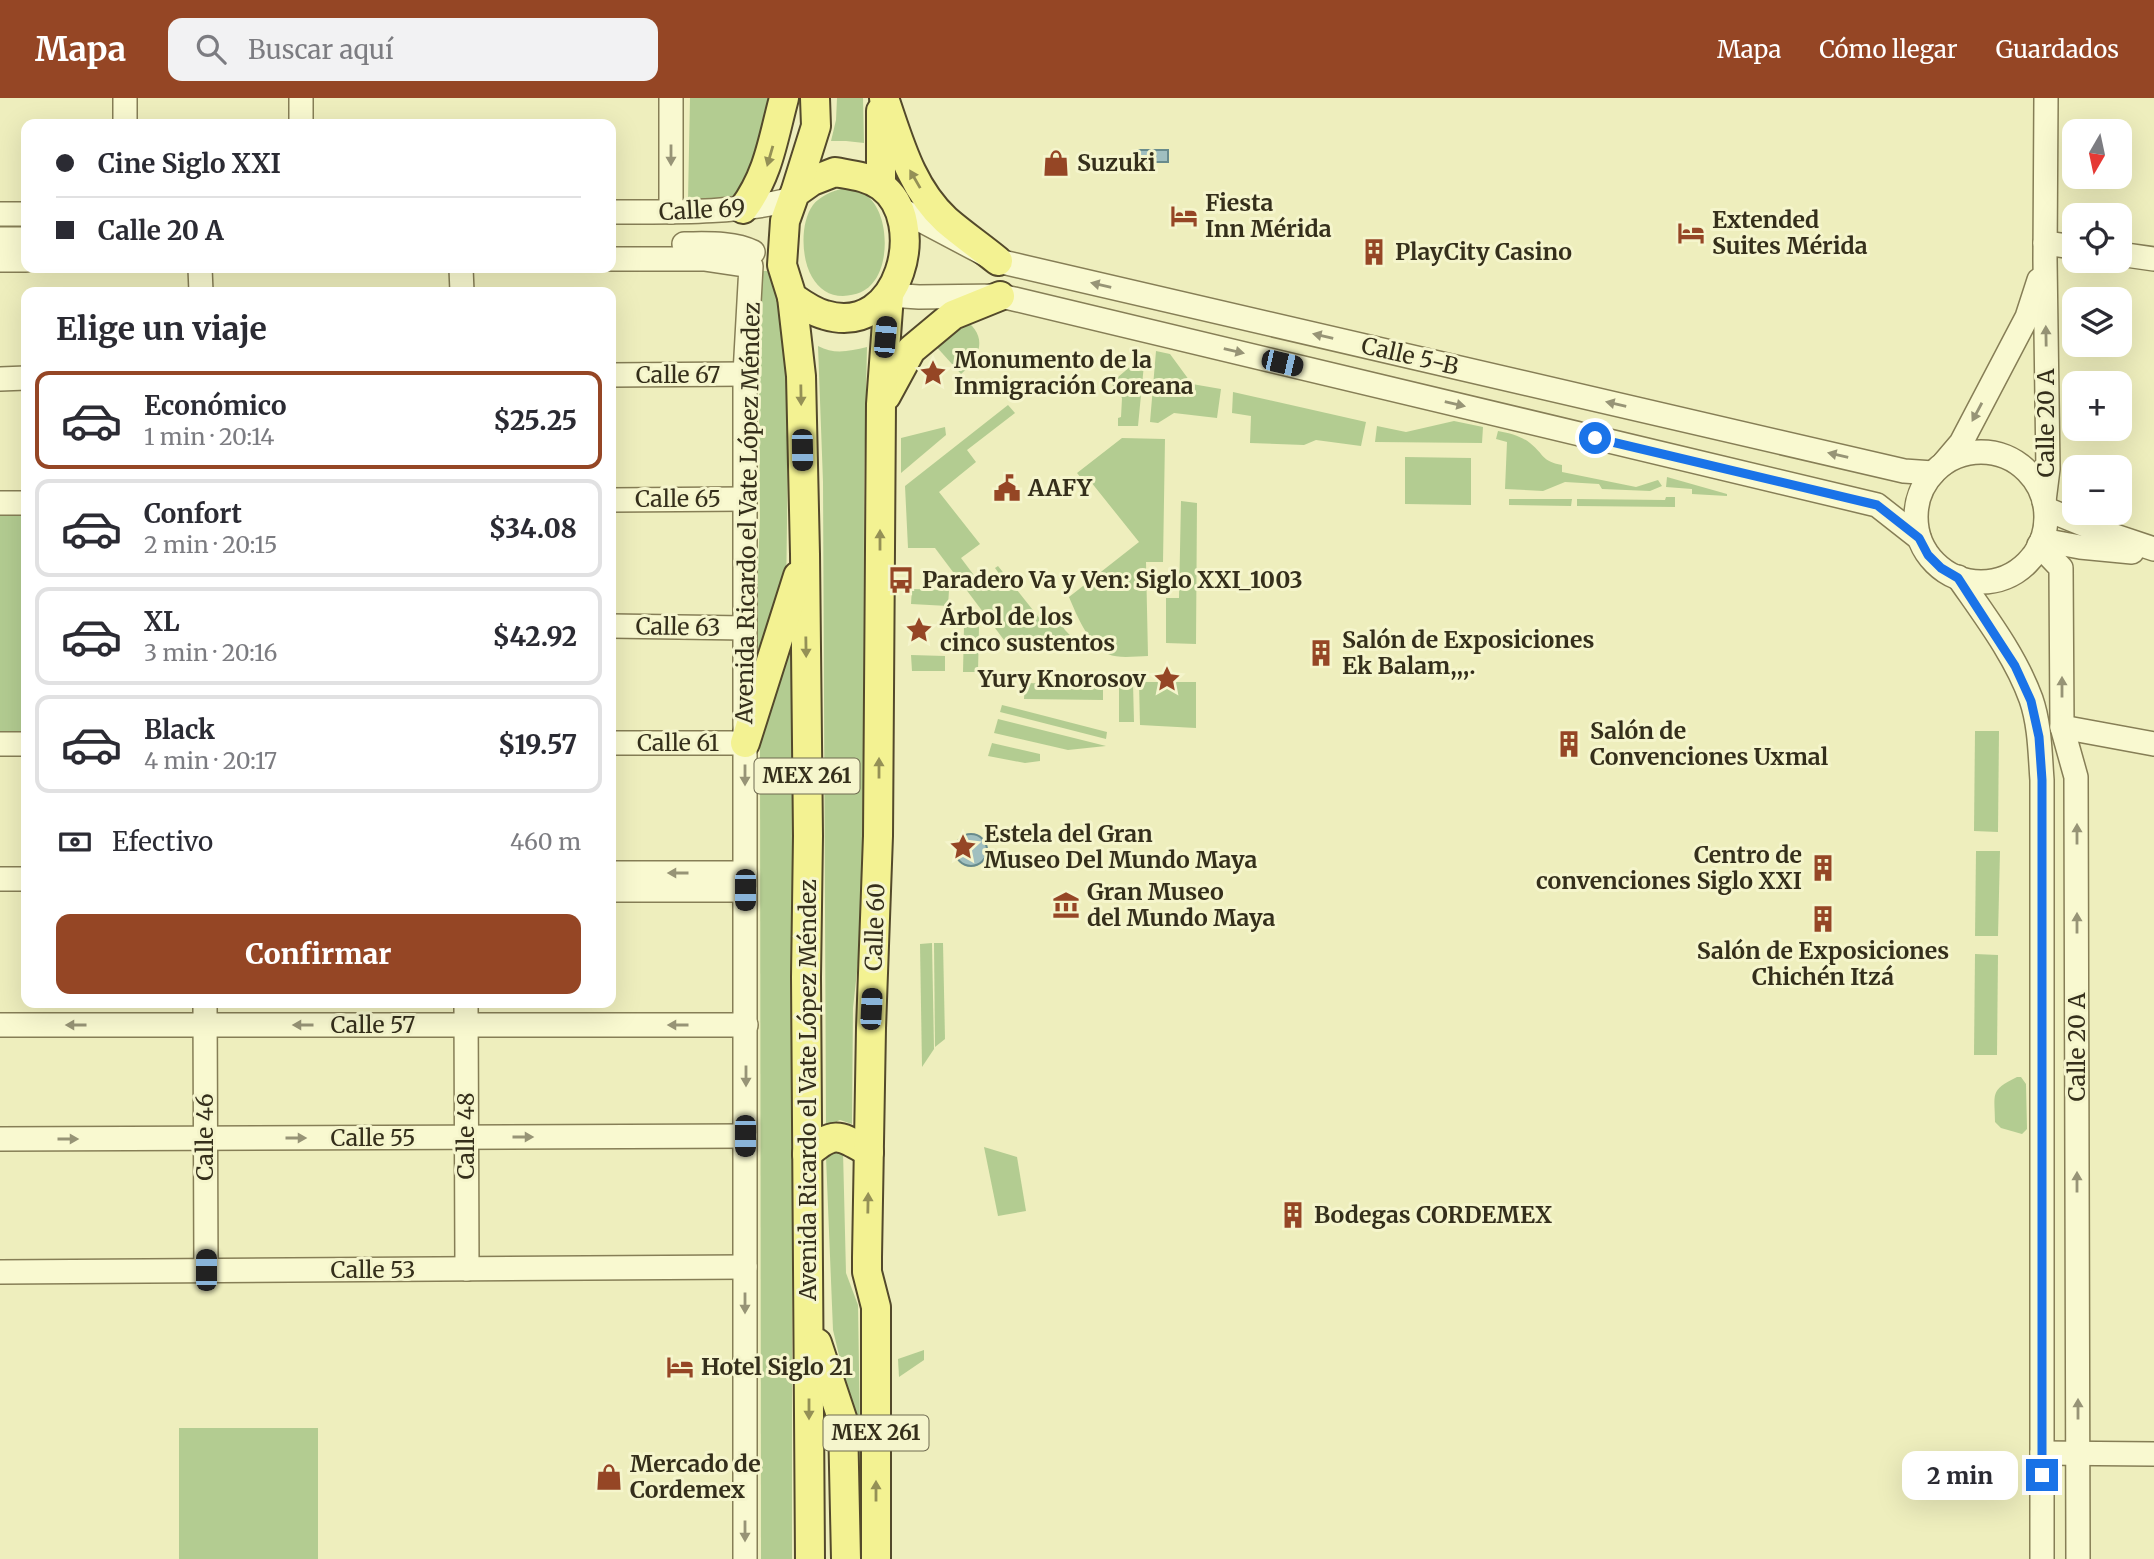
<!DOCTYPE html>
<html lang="es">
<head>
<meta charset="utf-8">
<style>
	:root { --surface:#fff; --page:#f2f2f3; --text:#2b2b33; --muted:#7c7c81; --line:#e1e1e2; --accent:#954625 }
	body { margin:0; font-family:Merriweather,serif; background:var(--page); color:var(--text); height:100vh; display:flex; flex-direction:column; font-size:26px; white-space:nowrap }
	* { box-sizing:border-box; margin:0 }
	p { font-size:23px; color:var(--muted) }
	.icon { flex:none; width:38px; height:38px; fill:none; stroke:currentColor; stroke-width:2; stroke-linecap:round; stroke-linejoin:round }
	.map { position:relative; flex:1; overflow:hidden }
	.sheet { position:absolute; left:21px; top:189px; width:595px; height:721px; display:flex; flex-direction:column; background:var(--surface); border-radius:14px; box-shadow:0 7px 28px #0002 }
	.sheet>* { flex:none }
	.guide { position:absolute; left:21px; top:21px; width:595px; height:154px; border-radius:14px; box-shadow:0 7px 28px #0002; display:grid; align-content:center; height:154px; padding:0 35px; background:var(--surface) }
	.needle { width:46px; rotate:189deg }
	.fabs { position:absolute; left:2062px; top:21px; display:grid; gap:14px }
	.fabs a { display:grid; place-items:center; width:70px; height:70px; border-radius:14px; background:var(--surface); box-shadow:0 7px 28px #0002; font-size:35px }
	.end { position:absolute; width:32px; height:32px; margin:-16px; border:9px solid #1a73e8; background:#fff; box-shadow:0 0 0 4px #fff }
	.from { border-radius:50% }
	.bubble { position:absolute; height:49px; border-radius:14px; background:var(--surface); box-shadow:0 7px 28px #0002; font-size:23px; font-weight:800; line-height:49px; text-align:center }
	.car { position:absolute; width:21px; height:42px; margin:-21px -10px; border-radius:9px; box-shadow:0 0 5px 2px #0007; background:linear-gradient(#222 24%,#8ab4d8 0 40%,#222 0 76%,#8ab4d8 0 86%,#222 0) }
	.guide b { display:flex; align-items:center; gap:24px; height:66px; font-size:26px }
	.guide b+b { border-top:2px solid var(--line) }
	.guide i { width:18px; height:18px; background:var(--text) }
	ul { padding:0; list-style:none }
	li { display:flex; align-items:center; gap:21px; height:98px; margin:0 14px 10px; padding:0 21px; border:4px solid var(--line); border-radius:14px }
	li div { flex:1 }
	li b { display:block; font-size:26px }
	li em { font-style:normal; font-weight:800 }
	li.active { border-color:var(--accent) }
	li>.icon { width:63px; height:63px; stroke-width:1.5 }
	h2 { padding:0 35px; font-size:32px; line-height:84px }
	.pay { display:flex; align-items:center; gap:18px; height:77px; padding:0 35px; font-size:26px }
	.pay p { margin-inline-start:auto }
	.action { display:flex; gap:14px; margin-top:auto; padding:14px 35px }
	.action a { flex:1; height:80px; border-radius:14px; background:var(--accent); color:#fff; font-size:28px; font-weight:800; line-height:80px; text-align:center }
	header { display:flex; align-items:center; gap:42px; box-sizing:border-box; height:98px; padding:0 35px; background:var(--accent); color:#fff }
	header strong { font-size:33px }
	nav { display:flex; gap:38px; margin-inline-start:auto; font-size:24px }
	.search { width:490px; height:63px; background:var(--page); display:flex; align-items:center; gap:18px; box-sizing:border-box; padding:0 24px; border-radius:14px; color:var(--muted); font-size:26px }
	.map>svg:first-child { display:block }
	.green { fill:#b3cc91 }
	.water { fill:#a0bfbf; stroke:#688b8c; stroke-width:2 }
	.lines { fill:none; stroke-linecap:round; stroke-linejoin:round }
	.minor-casing { stroke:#867e56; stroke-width:26 }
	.major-casing { stroke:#53492b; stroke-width:32 }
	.minor { stroke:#f9f9d0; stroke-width:23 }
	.major { stroke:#f3f292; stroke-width:28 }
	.oneway { fill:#979476 }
	.oneway2 { fill:#949056 }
	.route { stroke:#1a73e8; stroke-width:9 }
	.labels { text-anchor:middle; stroke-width:6; stroke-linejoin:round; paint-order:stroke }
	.shield { fill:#f5f5cc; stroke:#6f6a50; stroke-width:2 }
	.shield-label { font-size:21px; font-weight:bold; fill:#352f1b }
	.poi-label { font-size:23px; font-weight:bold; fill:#352f1b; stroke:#f5f5cc; text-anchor:start }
	.street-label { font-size:23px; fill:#352f1b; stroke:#f5f5cc }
</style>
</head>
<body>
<header>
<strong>Mapa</strong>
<div class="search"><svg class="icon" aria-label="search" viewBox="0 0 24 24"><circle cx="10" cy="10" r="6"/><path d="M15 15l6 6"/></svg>Buscar aquí</div>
<nav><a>Mapa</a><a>Cómo llegar</a><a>Guardados</a></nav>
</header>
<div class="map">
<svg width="2154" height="1461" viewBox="0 0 2154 1461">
	<rect width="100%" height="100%" fill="#eeeebd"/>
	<g class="green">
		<path d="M690 0H778L745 93C726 104 709 103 688 102Z"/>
		<path d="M837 0H863L864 45 846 43H831L836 22Z"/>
		<path d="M841 91C849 91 860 92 867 98 888 114 890 161 875 182 867 194 856 197 843 198 829 198 819 191 812 179 801 161 800 124 813 107 819 99 832 93 841 91Z"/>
		<path d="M758 173H767L776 185 789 268 786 504 754 572 760 419Z"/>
		<path d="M969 225C988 242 978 262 961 276L933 245 953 227Z"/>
		<path d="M818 248C835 257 849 253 867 249L864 389 863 819 853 910 852 1026 840 1022 826 1028 823 384Z"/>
		<path d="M1156 253 1170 256 1192 286 1221 291 1217 320 1174 315 1158 325 1150 324Z"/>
		<path d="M1145 256 1138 328H1118V320L1121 319 1122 300 1111 285Z"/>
		<path d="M1233 294 1366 324 1361 348 1316 342 1304 347 1250 345 1251 318 1232 315Z"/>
		<path d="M1008 307 1015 315 967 352 976 364 939 394 980 446 961 460 985 492 1003 481 995 470 998 468 1040 521 1052 513 1065 532 1086 554H1013L935 450H908L905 388Z"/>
		<path d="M1454 323 1483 329 1482 345 1375 344 1377 328 1406 334Z"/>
		<path d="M945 329 946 337 901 375V340Z"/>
		<path d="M1498 333C1509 335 1521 338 1530 345 1545 357 1541 363 1562 367V374L1636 389 1658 382 1662 388 1650 393 1602 391 1599 386 1565 384 1543 393 1505 391 1507 344 1496 341Z"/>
		<path d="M1122 340 1165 341 1163 464H1146L1148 558C1136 558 1119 561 1108 556 1089 547 1077 518 1069 499L1139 444 1091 384 1087 387 1077 375Z"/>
		<path d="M1405 359 1471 360V407L1405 406Z"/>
		<path d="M1667 379 1727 396V398L1692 396V391L1666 389Z"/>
		<path d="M1666 399H1675V409L1577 408V401L1665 402Z"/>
		<path d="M1509 401H1572L1571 408 1509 407Z"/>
		<path d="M1181 403 1197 405 1196 546 1166 545V500H1179Z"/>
		<rect x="0" y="414" width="26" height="227"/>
		<path d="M912 491 949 492 948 508 911 506Z"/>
		<path d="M964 528H979L978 574H963Z"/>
		<path d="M792 534V1461H761L760 643Z"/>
		<path d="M911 557 945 558V573H912Z"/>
		<path d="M1139 584H1196V630L1140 627Z"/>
		<path d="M1025 585 1103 587V602L1024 601Z"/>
		<path d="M1119 585H1133L1134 624H1119Z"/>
		<path d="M1002 607 1107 634 1106 641 1000 614Z"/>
		<path d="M998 621 1106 648 1068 652 994 635Z"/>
		<path d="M1975 633H1999L1998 734 1974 733Z"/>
		<path d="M992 645 1040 656V663L1025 665 988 658Z"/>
		<path d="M1976 753H2000L1998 838H1975Z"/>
		<path d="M932 845 934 951 922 969 920 846Z"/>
		<path d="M934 845H943L945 941 935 949Z"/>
		<path d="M1975 856 1998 857 1997 957H1974Z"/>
		<path d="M2017 979H2021L2026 986 2027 1031 2022 1036 2001 1030 1995 1024C1995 995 1989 993 2017 979Z"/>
		<path d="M984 1049 1017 1059 1026 1113 998 1118Z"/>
		<path d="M830 1051 843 1053 846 1175 858 1207 862 1461H858L856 1329 833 1232 826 1059Z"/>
		<path d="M924 1252V1262L899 1279 898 1261Z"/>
		<rect x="179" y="1330" width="139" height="131"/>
	</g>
	<g class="water">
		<rect x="1139" y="52" width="29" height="12"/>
		<circle cx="971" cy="752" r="16"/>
	</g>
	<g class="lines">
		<defs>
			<g id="minor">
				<path d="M125 0V26"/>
				<path d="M301 0V26"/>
				<path d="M898 110 998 163 1904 373 1933 375"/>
				<path d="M611 114C671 114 734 116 793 101"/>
				<path d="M671 114V0"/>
				<path d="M0 116H26"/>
				<path d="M0 141H26"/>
				<path d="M2045 145 2074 149"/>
				<path d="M684 146C706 146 733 144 753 154"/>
				<path d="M2119 156 2154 161"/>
				<path d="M611 161H704L751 168 745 276V1461"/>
				<path d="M0 162H26"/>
				<path d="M200 170 201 194"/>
				<path d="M461 170 462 194"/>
				<path d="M889 197 919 199 1000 198 1014 201 1877 407 1919 440"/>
				<path d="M611 277 745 276"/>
				<path d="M0 281 26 280"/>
				<circle cx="1981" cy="419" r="65"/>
				<path d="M1944 365 1961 345 2027 219 2039 182"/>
				<path d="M611 402 745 401"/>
				<path d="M2044 403 2048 371 2045 162 2046 0"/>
				<path d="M0 405H26"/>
				<path d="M2046 411 2100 433 2154 451"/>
				<path d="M2042 442 2080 449 2132 454"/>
				<path d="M2039 447 2061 470 2062 629 2076 679 2078 1461"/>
				<path d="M1958 479C1985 518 2015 557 2031 601 2040 627 2040 656 2042 682V1461"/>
				<path d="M611 528 745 530"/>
				<path d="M2062 629 2154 646"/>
				<path d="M611 645H745"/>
				<path d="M0 646H26"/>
				<path d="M611 775H745"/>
				<path d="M0 781H26"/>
				<path d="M611 792H745"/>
				<path d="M205 905 206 1173"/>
				<path d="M466 905 467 1171"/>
				<path d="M0 927H746"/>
				<path d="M0 1041 745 1038"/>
				<path d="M0 1174 745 1169"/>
				<path d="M2042 1355 2154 1356"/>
			</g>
			<g id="major">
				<path d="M884 0C899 43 911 90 946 122 962 136 981 149 998 163"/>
				<path d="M835 74C851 77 867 78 881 88 929 122 901 240 825 217 813 214 802 206 792 199L782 167 785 123 795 95 812 83Z"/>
				<path d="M881 87V13"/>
				<path d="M795 95 816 28 815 0"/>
				<path d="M743 111C769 76 773 41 784 0"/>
				<path d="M792 199 801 278 805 456 808 738 806 879 810 1461"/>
				<path d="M886 298 911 252 953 217 1000 198"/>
				<path d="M745 645 798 478"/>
				<path d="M807 1056C835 1032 839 1037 869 1054"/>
				<path d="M817 1245 843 1323 846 1461"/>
				<path d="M876 1461V1209L867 1174V1159L871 930 878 738 881 306 889 197"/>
			</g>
		</defs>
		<use href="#minor" class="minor-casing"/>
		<use href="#major" class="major-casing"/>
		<use href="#minor" class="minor"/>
		<use href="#major" class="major"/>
	</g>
	<defs><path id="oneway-solid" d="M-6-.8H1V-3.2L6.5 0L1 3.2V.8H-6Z" transform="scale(1.75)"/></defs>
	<g class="oneway">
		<use href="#oneway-solid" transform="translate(671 57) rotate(90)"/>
		<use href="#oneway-solid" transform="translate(1101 187) rotate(-167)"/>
		<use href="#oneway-solid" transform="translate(1323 238) rotate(-167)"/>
		<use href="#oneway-solid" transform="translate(2046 238) rotate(-91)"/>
		<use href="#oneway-solid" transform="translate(1234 253) rotate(13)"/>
		<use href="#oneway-solid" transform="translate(1455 306) rotate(13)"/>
		<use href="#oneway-solid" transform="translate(1616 306) rotate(-167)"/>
		<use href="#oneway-solid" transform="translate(1977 314) rotate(118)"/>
		<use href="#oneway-solid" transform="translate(1838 357) rotate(-167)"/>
		<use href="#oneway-solid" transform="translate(2062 589) rotate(-90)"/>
		<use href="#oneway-solid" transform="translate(745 677) rotate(90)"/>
		<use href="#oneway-solid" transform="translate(2077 736) rotate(-90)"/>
		<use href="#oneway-solid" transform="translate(678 775) rotate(180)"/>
		<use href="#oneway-solid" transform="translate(2077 825) rotate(-90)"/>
		<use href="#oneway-solid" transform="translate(76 927) rotate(180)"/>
		<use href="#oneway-solid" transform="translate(303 927) rotate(-180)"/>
		<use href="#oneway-solid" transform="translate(678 927) rotate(180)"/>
		<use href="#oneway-solid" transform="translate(746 978) rotate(90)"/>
		<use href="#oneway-solid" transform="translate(523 1039)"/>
		<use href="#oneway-solid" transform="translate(296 1040)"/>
		<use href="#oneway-solid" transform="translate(68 1041)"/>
		<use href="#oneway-solid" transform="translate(2077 1084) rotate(-90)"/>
		<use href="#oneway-solid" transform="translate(745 1205) rotate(90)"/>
		<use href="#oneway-solid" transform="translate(2078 1311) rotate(-90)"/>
		<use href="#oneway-solid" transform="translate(745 1433) rotate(90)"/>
	</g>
	<g class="oneway2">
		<use href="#oneway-solid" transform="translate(770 58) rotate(106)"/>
		<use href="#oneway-solid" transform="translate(915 81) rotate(-120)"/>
		<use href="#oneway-solid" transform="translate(801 297) rotate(89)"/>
		<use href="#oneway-solid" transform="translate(880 442) rotate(-90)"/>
		<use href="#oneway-solid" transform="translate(806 549) rotate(89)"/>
		<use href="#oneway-solid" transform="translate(879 670) rotate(-90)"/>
		<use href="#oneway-solid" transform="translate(868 1105) rotate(-89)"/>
		<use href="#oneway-solid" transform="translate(809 1311) rotate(90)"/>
		<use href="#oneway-solid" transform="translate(876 1393) rotate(-90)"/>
	</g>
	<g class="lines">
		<path class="route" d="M1595 340 1877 407 1919 440 1928 457 1941 470 1958 480 2015 568 2031 603 2039 639 2042 682V1377"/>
	</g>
	<defs>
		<symbol id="shop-bare" viewBox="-9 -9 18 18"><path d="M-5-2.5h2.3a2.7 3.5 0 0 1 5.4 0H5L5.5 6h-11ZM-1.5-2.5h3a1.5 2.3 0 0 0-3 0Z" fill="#954625" stroke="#f5f5cc" stroke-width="2.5" paint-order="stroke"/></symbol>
		<symbol id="hotel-bare" viewBox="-9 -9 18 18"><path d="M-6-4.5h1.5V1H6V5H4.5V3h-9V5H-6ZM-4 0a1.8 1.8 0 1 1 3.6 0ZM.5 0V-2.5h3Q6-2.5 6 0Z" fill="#954625" stroke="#f5f5cc" stroke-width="2.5" paint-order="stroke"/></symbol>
		<symbol id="building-bare" viewBox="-9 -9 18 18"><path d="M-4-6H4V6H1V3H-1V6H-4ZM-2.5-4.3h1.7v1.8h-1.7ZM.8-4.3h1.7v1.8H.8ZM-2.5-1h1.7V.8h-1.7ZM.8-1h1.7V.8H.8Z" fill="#954625" stroke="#f5f5cc" stroke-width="2.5" paint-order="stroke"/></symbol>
		<symbol id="sight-bare" viewBox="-9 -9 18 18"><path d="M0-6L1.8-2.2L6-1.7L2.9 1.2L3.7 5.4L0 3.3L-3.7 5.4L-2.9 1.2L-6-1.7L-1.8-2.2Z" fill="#954625" stroke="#f5f5cc" stroke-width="2.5" paint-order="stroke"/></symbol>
		<symbol id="civic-bare" viewBox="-9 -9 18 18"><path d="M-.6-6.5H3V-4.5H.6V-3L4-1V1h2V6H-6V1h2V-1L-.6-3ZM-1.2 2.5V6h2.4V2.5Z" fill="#954625" stroke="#f5f5cc" stroke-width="2.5" paint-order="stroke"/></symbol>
		<symbol id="bus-bare" viewBox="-9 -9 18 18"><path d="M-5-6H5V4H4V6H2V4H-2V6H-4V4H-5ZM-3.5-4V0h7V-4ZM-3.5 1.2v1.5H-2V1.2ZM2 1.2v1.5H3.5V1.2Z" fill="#954625" stroke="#f5f5cc" stroke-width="2.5" paint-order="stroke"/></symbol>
		<symbol id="museum-bare" viewBox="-9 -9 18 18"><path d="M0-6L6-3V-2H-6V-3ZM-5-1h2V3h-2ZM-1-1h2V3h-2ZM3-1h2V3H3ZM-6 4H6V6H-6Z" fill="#954625" stroke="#f5f5cc" stroke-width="2.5" paint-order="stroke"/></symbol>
	</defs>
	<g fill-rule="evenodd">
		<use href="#shop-bare" x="1037" y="46" width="38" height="38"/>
		<use href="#hotel-bare" x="1165" y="99" width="38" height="38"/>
		<use href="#hotel-bare" x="1672" y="116" width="38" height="38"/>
		<use href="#building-bare" x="1355" y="135" width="38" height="38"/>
		<use href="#sight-bare" x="914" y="256" width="38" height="38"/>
		<use href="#civic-bare" x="988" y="371" width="38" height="38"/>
		<use href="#bus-bare" x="882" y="463" width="38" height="38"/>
		<use href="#sight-bare" x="900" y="513" width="38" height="38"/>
		<use href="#building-bare" x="1302" y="536" width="38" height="38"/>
		<use href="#sight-bare" x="1148" y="562" width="38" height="38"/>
		<use href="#building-bare" x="1550" y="627" width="38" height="38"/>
		<use href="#sight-bare" x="944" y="730" width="38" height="38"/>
		<use href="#building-bare" x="1804" y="751" width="38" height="38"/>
		<use href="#museum-bare" x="1047" y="788" width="38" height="38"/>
		<use href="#building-bare" x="1804" y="802" width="38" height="38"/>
		<use href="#building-bare" x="1274" y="1098" width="38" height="38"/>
		<use href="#hotel-bare" x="661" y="1250" width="38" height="38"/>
		<use href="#shop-bare" x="590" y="1360" width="38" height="38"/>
	</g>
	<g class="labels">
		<g class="shield">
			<rect x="754.5" y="660.5" width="105" height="35" rx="5"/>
			<rect x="823.5" y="1317.5" width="105" height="35" rx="5"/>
		</g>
		<g class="shield-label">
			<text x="807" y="685">MEX 261</text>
			<text x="876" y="1342">MEX 261</text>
		</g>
		<g class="poi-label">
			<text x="1077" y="73">Suzuki</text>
			<text x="1205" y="113">Fiesta<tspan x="1205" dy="26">Inn Mérida</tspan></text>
			<text x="1712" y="130">Extended<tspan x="1712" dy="26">Suites Mérida</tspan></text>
			<text x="1395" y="162">PlayCity Casino</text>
			<text x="954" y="270">Monumento de la<tspan x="954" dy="26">Inmigración Coreana</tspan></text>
			<text x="1028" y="398">AAFY</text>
			<text x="922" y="490">Paradero Va y Ven: Siglo XXI_1003</text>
			<text x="940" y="527">Árbol de los<tspan x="940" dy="26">cinco sustentos</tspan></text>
			<text x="1342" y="550">Salón de Exposiciones<tspan x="1342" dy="26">Ek Balam,,,.</tspan></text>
			<text x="1146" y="589" text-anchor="end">Yury Knorosov</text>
			<text x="1590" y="641">Salón de<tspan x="1590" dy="26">Convenciones Uxmal</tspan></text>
			<text x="984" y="744">Estela del Gran<tspan x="984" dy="26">Museo Del Mundo Maya</tspan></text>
			<text x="1802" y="765" text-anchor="end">Centro de<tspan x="1802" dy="26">convenciones Siglo XXI</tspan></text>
			<text x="1087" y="802">Gran Museo<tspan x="1087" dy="26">del Mundo Maya</tspan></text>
			<text x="1823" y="861" text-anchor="middle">Salón de Exposiciones<tspan x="1823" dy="26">Chichén Itzá</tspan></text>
			<text x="1314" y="1125">Bodegas CORDEMEX</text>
			<text x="701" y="1277">Hotel Siglo 21</text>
			<text x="630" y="1374">Mercado de<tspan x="630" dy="26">Cordemex</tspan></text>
		</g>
		<g class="street-label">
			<text transform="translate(702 112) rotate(-3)" y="8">Calle 69</text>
			<text transform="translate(1410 258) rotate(13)" y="8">Calle 5-B</text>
			<text x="678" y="285">Calle 67</text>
			<text transform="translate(2046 325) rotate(-90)" y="8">Calle 20 A</text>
			<text x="678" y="409">Calle 65</text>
			<text transform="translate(748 415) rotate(-89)" y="8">Avenida Ricardo el Vate López Méndez</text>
			<text transform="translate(678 529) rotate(1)" y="8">Calle 63</text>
			<text x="678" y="653">Calle 61</text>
			<text transform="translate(875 829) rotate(-88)" y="8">Calle 60</text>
			<text x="373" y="935">Calle 57</text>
			<text transform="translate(2077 949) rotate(-90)" y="8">Calle 20 A</text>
			<text transform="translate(808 992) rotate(-90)" y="8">Avenida Ricardo el Vate López Méndez</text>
			<text transform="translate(466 1038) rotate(-90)" y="8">Calle 48</text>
			<text transform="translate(205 1039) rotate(-90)" y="8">Calle 46</text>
			<text x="373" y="1048">Calle 55</text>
			<text x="373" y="1180">Calle 53</text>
		</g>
	</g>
</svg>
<div class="fabs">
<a><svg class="needle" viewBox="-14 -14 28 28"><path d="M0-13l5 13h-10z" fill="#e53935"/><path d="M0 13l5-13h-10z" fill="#7c7c81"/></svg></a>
<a><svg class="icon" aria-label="locate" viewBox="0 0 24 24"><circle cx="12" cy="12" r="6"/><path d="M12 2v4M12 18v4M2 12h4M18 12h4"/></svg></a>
<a><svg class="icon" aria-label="layers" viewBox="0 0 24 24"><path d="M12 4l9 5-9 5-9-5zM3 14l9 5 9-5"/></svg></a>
<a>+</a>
<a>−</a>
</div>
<i class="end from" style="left:1595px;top:340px"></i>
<i class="end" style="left:2042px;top:1377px"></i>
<div class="bubble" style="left:1902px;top:1353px;width:116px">2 min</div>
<i class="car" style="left:885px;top:239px;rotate:5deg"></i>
<i class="car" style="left:1282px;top:265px;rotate:103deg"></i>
<i class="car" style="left:802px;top:352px;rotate:179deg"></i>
<i class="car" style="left:745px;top:792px;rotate:180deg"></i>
<i class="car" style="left:871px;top:911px;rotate:3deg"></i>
<i class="car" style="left:745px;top:1038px;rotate:180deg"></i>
<i class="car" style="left:206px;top:1172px;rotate:0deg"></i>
<div class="guide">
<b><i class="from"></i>Cine Siglo XXI</b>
<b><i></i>Calle 20 A</b>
</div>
<section class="sheet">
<h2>Elige un viaje</h2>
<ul>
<li class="active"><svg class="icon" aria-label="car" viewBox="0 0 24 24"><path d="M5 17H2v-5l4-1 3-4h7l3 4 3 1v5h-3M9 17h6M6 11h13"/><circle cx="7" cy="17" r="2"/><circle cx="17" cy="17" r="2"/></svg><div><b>Económico</b><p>1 min · 20:14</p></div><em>$25.25</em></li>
<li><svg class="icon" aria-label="car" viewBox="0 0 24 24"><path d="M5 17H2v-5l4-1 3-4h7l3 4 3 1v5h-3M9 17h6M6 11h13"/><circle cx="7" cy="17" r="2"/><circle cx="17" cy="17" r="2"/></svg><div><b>Confort</b><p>2 min · 20:15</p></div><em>$34.08</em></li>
<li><svg class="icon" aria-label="car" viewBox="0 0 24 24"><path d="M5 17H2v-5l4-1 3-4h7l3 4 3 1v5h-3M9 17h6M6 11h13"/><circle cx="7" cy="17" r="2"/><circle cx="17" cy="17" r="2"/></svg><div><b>XL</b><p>3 min · 20:16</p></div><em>$42.92</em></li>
<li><svg class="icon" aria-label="car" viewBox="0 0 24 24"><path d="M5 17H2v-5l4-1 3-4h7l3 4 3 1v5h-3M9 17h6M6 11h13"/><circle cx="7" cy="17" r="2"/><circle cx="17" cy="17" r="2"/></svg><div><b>Black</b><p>4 min · 20:17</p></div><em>$19.57</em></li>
</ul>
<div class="pay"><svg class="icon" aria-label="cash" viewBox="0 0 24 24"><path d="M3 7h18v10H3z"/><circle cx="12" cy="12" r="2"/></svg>Efectivo<p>460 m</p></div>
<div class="action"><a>Confirmar</a></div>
</section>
</div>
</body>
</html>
